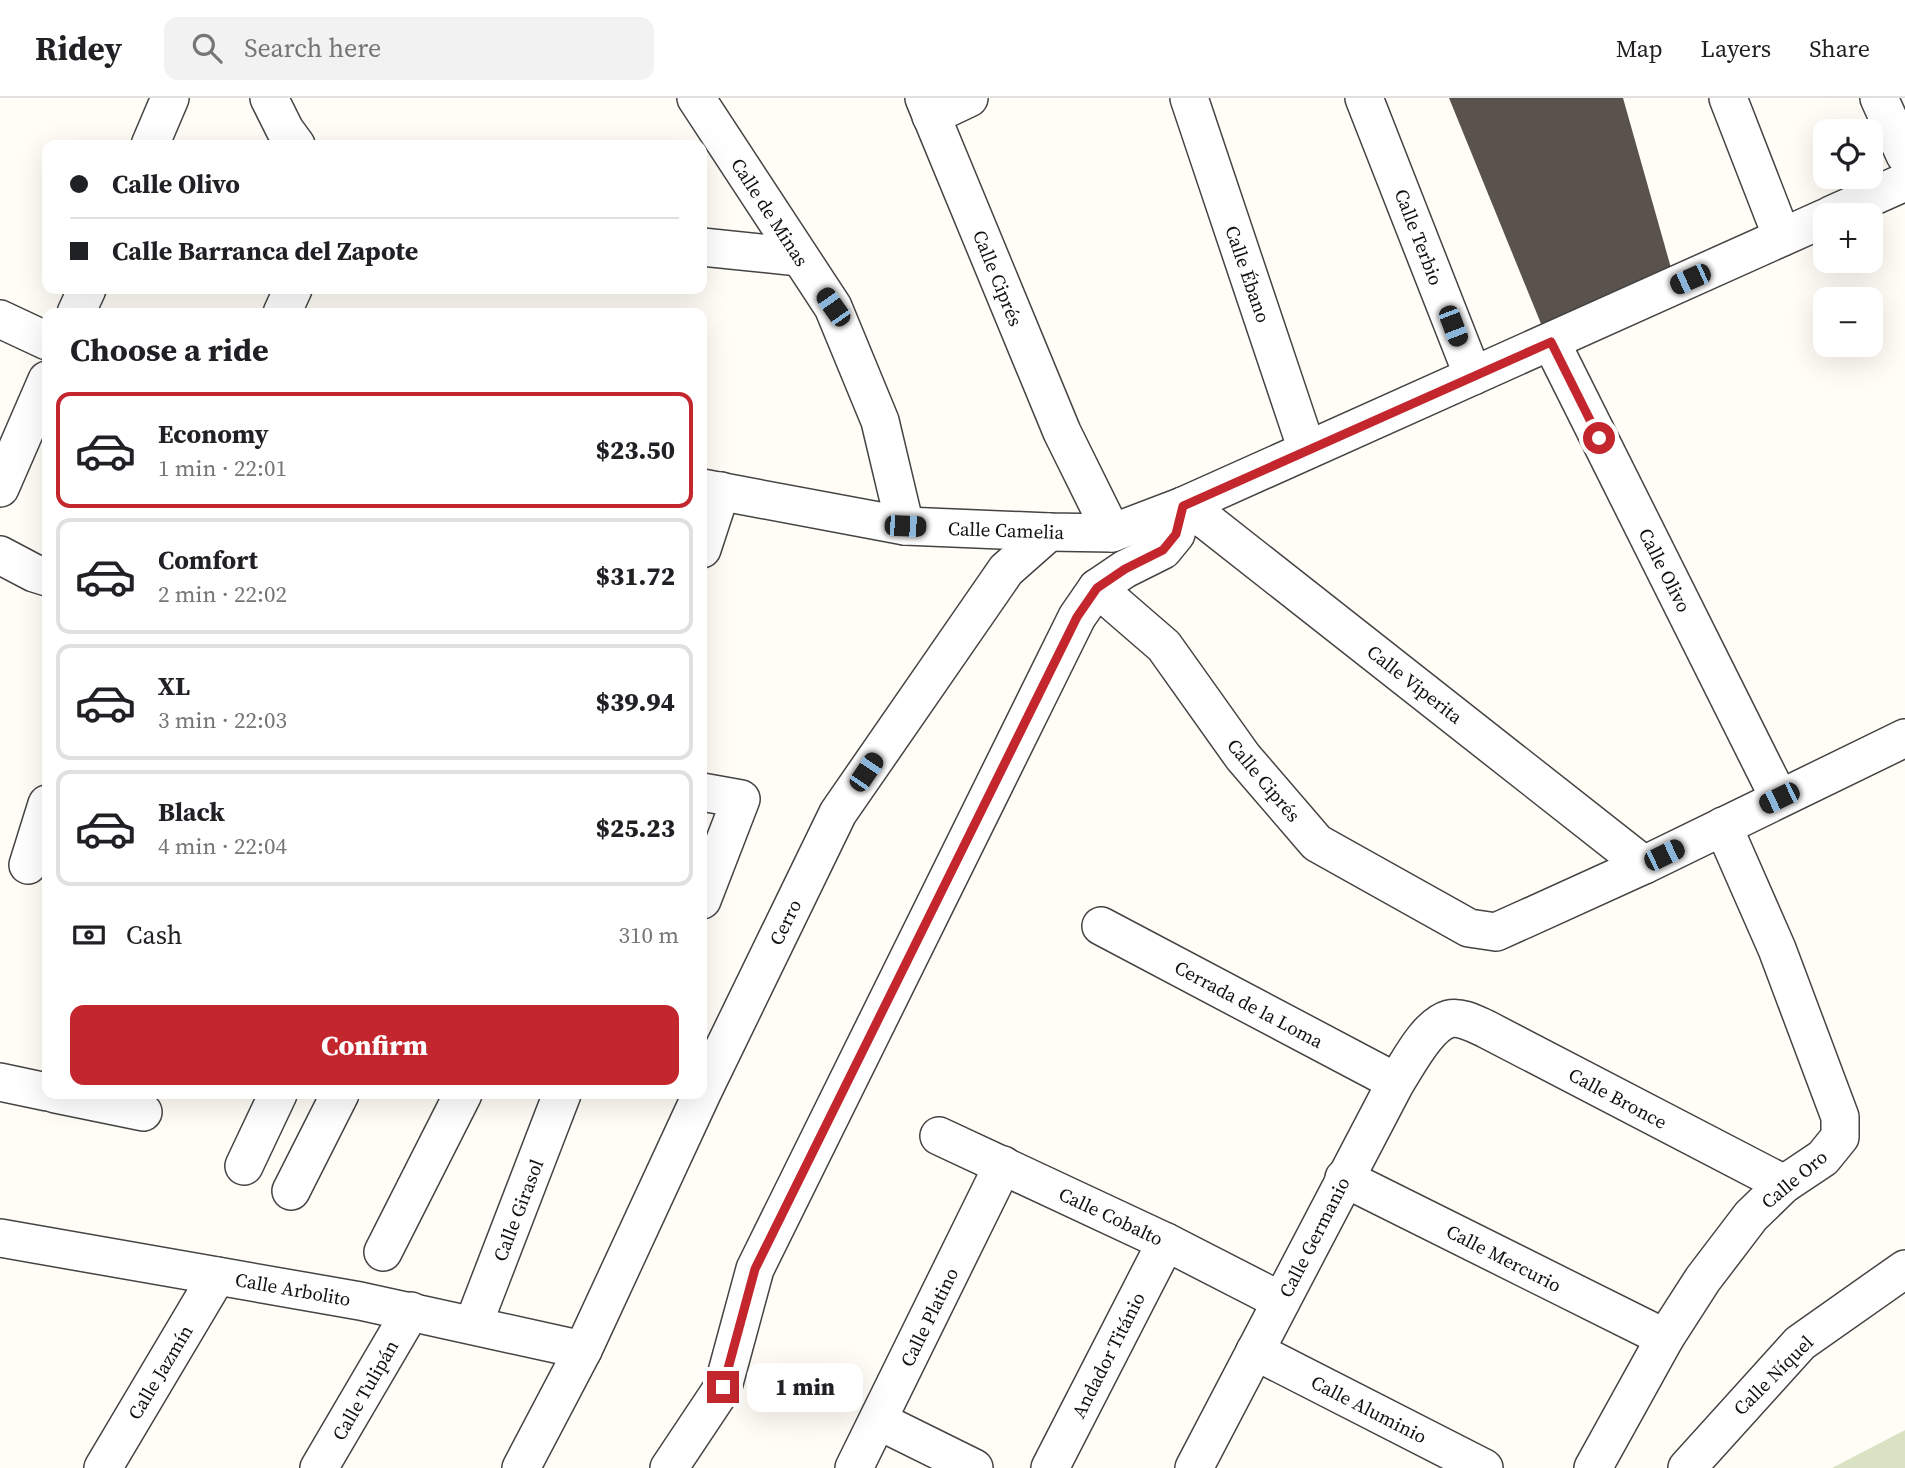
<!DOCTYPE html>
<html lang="en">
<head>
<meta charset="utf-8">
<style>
	:root { --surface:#fff; --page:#f2f2f2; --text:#202124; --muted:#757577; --line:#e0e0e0; --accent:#c4262e }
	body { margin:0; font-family:"Source Serif 4",serif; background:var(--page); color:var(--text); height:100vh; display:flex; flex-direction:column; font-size:26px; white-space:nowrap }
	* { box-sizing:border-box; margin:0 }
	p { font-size:23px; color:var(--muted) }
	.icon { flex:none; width:38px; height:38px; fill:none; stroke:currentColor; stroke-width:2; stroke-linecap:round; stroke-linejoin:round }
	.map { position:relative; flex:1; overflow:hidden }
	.panel { position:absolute; left:42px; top:210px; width:665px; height:791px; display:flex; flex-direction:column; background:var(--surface); border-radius:14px; box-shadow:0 7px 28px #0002 }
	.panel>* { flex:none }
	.top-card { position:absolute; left:42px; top:42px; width:665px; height:154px; border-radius:14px; box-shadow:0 7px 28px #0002; display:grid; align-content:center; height:154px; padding:0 28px; background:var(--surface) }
	.buttons { position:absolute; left:1813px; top:21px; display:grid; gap:14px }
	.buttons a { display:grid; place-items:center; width:70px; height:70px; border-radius:14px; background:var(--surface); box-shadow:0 7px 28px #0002; font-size:35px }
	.end { position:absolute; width:32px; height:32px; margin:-16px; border:9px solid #c4262e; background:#fff; box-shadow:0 0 0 4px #fff }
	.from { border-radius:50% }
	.bubble { position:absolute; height:49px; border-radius:14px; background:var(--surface); box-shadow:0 7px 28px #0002; font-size:23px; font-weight:800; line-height:49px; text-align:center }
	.car { position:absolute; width:21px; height:42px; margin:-21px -10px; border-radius:9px; box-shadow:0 0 5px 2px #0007; background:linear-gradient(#222 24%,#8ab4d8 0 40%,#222 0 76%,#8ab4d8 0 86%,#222 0) }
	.top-card b { display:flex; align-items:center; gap:24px; height:66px; font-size:26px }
	.top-card b+b { border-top:2px solid var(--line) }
	.top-card i { width:18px; height:18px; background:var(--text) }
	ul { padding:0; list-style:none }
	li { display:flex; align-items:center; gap:21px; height:116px; margin:0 14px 10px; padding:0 14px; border:4px solid var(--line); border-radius:14px }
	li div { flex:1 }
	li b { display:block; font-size:26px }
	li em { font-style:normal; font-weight:800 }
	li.on { border-color:var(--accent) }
	li>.icon { width:63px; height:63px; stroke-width:1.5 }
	h2 { padding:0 28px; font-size:32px; line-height:84px }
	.pay { display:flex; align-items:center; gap:18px; height:77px; padding:0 28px; font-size:26px }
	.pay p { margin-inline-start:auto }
	.cta { display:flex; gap:14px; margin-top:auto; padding:14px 28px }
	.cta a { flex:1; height:80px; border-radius:14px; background:var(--accent); color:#fff; font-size:28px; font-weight:800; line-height:80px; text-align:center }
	header { display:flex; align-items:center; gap:42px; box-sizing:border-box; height:98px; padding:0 35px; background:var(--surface); border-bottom:2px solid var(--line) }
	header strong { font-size:33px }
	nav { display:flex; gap:38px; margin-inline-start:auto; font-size:24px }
	.search { width:490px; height:63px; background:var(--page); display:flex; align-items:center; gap:18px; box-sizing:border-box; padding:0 24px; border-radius:14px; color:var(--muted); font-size:26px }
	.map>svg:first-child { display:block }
	.cemetery { fill:#d9e3c4 }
	.building { fill:#5a524d }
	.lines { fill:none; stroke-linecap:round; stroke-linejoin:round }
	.street-casing { stroke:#444; stroke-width:40 }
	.street { stroke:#fff; stroke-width:37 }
	.route { stroke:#c4262e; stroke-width:9 }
	.labels { text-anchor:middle; stroke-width:7; stroke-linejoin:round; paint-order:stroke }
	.street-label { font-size:19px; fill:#111; stroke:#fff }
</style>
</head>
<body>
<header>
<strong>Ridey</strong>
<div class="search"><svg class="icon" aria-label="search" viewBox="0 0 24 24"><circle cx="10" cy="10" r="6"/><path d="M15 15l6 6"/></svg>Search here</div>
<nav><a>Map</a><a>Layers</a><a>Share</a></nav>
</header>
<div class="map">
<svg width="1905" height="1370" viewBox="0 0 1905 1370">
	<rect width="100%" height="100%" fill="#fffdf5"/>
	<path class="cemetery" d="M1905 1332V1370H1832Z"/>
	<path class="building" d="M1449 0H1623L1673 177 1546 238Z"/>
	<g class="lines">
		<defs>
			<g id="street">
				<path d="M269 0 285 32 296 47"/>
				<path d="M696 0 833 209 880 323 905 428"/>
				<path d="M924 0 1062 334 1112 435"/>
				<path d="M1189 0 1307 352"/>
				<path d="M1364 0 1473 278"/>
				<path d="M1728 0 1782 139"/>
				<path d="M1879 0 1905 57"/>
				<path d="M931 18 969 0"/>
				<path d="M150 47 170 0"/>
				<path d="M1831 117 1905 84"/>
				<path d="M702 149 799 159"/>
				<path d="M76 215 87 191"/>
				<path d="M282 215 293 191"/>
				<path d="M0 221 47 243"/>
				<path d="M1551 244 1779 700"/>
				<path d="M0 390 47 282"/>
				<path d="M702 390 905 428 1049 434 1112 435 1183 408 1825 120"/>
				<path d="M1183 408 1208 424 1644 767"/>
				<path d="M702 451 721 393"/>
				<path d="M0 457 34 475 47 479"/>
				<path d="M1097 490 1164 548 1243 659 1317 745 1469 830 1496 834 1525 821 1644 767 1905 640"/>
				<path d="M702 694 741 701 702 802"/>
				<path d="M28 767 47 706"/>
				<path d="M1101 828 1396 984"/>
				<path d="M0 984 47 994"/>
				<path d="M55 996 143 1014"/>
				<path d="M939 1038 1166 1144 1281 1203"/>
				<path d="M244 1068 278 996"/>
				<path d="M1344 1080 1665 1240"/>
				<path d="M291 1093 340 996"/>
				<path d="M0 1140 360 1203 583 1252"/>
				<path d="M383 1154 463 996"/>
				<path d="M473 1227 562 996"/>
				<path d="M1255 1253 1484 1370"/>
				<path d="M879 1323 974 1370"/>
				<path d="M103 1370 217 1178"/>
				<path d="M319 1370 411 1213"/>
				<path d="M521 1370 583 1252 703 993 838 715 1006 472 1049 434"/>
				<path d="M669 1370 723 1289 755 1171 1077 519 1097 490 1125 471 1163 452 1176 436 1183 408"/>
				<path d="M854 1370 1003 1067"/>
				<path d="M1050 1370 1166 1144"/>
				<path d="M1194 1370 1396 984C1408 966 1427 927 1449 921 1461 918 1475 926 1486 931L1784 1086"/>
				<path d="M1593 1370 1665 1240 1703 1181 1751 1118 1784 1086 1823 1060 1840 1039V1019L1777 851 1723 728"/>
				<path d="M1687 1370 1800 1245 1905 1171"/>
			</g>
		</defs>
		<use href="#street" class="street-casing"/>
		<use href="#street" class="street"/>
	</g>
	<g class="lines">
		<path class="route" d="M723 1289 755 1171 1077 519 1097 490 1125 471 1163 452 1176 436 1183 408 1551 244 1599 340"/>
	</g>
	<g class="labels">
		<g class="street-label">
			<text transform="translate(770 114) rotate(57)" y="7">Calle de Minas</text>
			<text transform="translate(1419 139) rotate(69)" y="7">Calle Terbio</text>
			<text transform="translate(1248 176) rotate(71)" y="7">Calle Ébano</text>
			<text transform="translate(998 180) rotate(68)" y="7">Calle Ciprés</text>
			<text transform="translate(1006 432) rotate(2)" y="7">Calle Camelia</text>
			<text transform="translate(1665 472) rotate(63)" y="7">Calle Olivo</text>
			<text transform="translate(1415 586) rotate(38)" y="7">Calle Viperita</text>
			<text transform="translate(1264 682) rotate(50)" y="7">Calle Ciprés</text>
			<text transform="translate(785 824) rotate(-64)" y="7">Cerro</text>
			<text transform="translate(1249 906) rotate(28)" y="7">Cerrada de la Loma</text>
			<text transform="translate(1618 1000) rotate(28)" y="7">Calle Bronce</text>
			<text transform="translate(1794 1081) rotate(-40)" y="7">Calle Oro</text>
			<text transform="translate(518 1112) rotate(-69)" y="7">Calle Girasol</text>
			<text transform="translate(1111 1118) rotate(25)" y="7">Calle Cobalto</text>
			<text transform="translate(1314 1139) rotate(-63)" y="7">Calle Germanio</text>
			<text transform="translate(1504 1160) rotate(27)" y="7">Calle Mercurio</text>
			<text transform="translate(293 1191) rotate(10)" y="7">Calle Arbolito</text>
			<text transform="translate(929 1219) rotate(-64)" y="7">Calle Platino</text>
			<text transform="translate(1108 1257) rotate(-63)" y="7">Andador Titánio</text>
			<text transform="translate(160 1274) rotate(-59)" y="7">Calle Jazmín</text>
			<text transform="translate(1773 1277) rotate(-45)" y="7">Calle Níquel</text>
			<text transform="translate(365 1292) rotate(-60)" y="7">Calle Tulipán</text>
			<text transform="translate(1369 1311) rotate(27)" y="7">Calle Aluminio</text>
		</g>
	</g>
</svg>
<div class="buttons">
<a><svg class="icon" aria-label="locate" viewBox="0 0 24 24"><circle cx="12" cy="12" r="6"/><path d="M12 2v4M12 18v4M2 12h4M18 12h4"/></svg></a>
<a>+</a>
<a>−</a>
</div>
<i class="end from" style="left:1599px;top:340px"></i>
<i class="end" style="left:723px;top:1289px"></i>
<div class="bubble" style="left:747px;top:1265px;width:116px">1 min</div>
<i class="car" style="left:1690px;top:181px;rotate:246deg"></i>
<i class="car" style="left:833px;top:209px;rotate:325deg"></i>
<i class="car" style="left:1453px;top:228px;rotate:159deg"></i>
<i class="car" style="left:905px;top:428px;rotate:92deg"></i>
<i class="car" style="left:866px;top:674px;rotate:34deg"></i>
<i class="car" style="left:1779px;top:700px;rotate:244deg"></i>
<i class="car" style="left:1664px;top:757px;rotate:64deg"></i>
<div class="top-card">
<b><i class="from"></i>Calle Olivo</b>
<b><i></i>Calle Barranca del Zapote</b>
</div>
<section class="panel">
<h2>Choose a ride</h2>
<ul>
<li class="on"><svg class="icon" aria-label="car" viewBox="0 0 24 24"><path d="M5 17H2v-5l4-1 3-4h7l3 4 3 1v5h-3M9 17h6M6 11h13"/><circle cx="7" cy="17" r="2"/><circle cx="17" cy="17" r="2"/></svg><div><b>Economy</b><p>1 min · 22:01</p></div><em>$23.50</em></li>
<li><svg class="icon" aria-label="car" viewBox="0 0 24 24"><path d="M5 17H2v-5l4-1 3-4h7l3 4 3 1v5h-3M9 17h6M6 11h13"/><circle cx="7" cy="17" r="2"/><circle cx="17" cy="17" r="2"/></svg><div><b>Comfort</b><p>2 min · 22:02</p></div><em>$31.72</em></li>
<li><svg class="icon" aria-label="car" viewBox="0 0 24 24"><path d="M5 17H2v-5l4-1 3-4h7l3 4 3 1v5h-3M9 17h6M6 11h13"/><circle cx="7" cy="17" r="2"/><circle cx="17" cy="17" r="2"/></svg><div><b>XL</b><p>3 min · 22:03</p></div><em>$39.94</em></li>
<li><svg class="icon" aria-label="car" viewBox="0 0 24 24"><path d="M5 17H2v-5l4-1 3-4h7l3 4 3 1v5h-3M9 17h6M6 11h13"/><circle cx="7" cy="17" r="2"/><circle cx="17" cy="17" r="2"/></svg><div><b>Black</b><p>4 min · 22:04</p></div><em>$25.23</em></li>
</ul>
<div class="pay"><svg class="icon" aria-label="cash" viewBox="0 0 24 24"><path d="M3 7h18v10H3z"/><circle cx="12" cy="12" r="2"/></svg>Cash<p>310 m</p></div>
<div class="cta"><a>Confirm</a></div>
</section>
</div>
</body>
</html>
